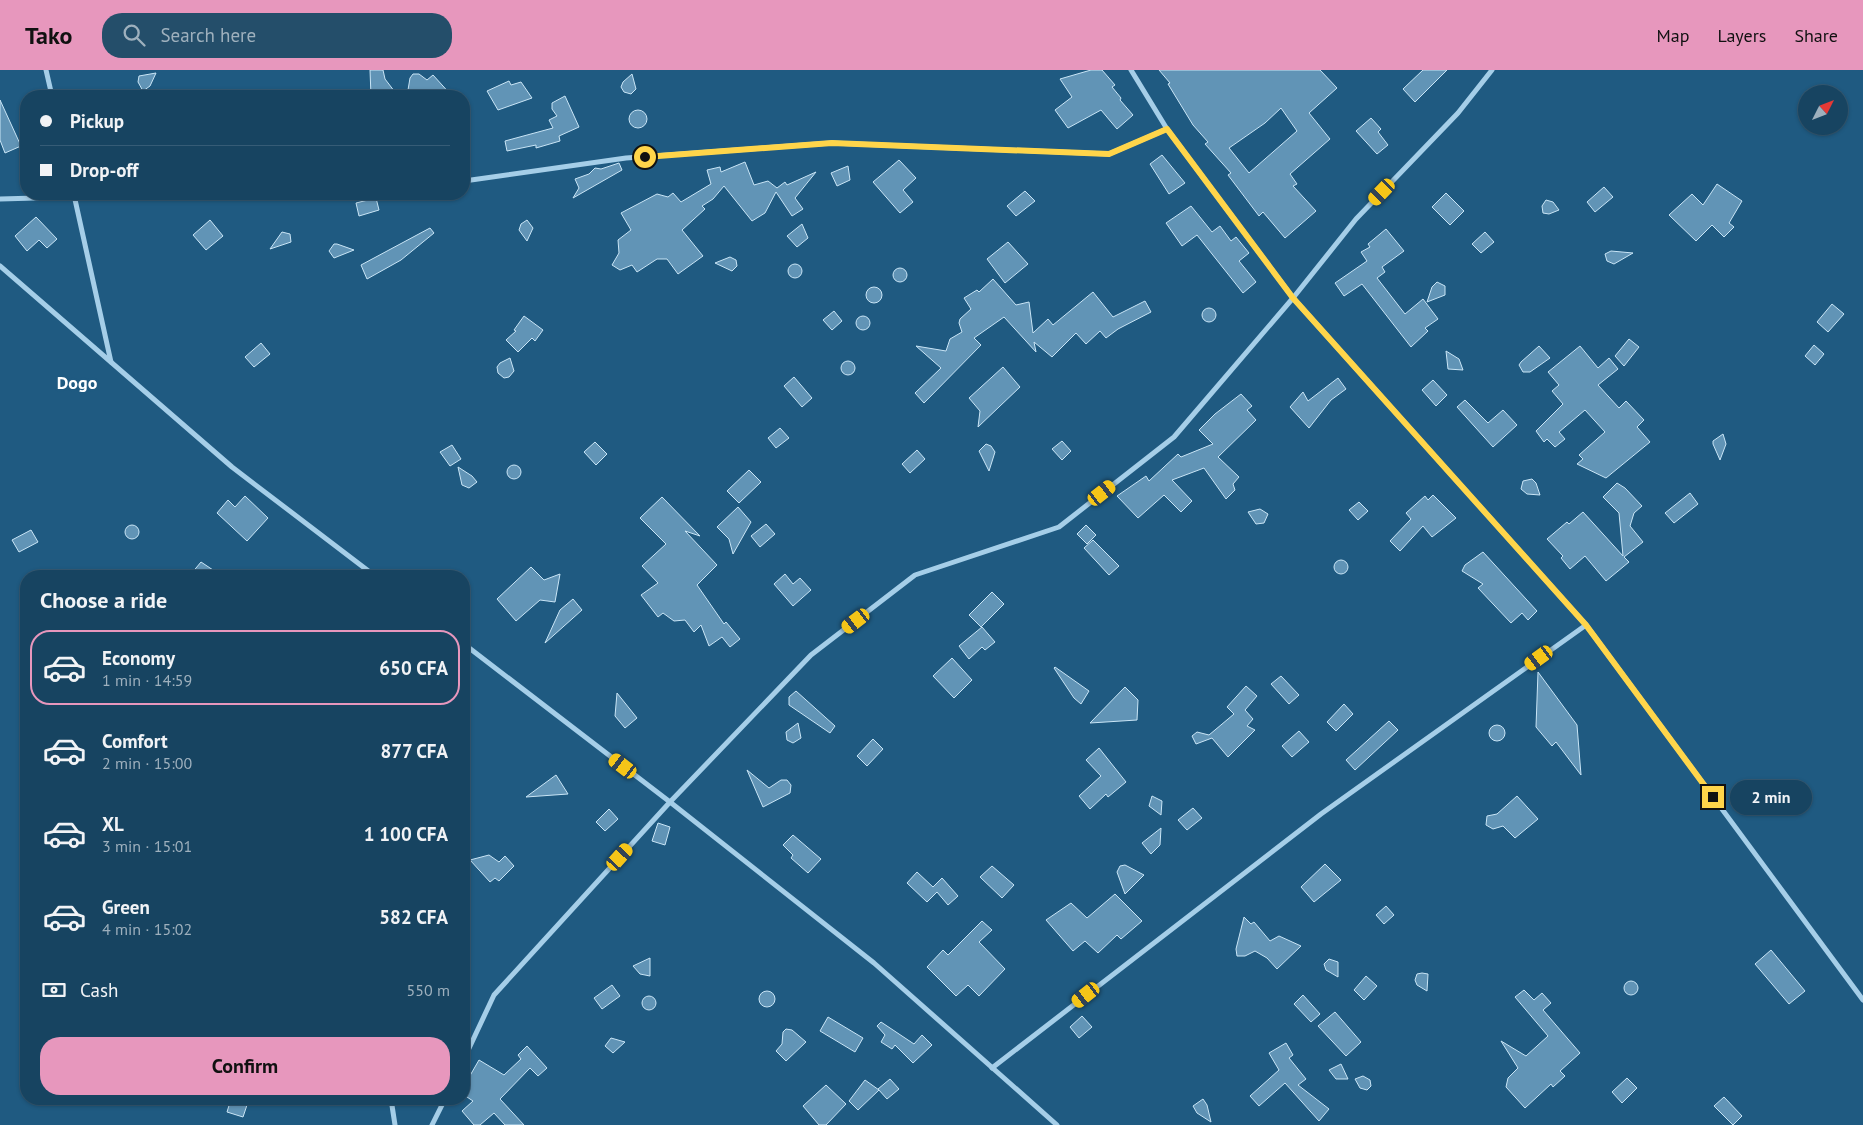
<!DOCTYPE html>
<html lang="en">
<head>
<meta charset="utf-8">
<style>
	:root { --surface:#174461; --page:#244e6a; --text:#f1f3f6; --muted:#9eb0bd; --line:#365c76; --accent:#e797bd }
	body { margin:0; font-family:"PT Sans",sans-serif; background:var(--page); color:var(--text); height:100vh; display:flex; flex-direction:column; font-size:19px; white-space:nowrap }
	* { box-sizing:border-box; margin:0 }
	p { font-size:16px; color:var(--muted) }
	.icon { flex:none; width:28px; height:28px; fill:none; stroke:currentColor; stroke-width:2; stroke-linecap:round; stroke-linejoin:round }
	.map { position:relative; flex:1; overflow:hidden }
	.drawer { position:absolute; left:20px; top:500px; width:450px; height:535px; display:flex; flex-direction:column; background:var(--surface); border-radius:20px; box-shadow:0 1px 4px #0004,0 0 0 1px var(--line) }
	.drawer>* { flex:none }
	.top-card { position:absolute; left:20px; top:20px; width:450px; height:110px; border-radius:20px; box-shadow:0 1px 4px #0004,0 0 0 1px var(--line); display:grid; align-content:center; height:110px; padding:0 20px; background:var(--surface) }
	.needle { width:32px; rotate:48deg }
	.fabs { position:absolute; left:1798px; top:15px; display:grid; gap:10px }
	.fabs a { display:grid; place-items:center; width:50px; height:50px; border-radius:50%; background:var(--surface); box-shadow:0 1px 4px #0004,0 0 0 1px var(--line); font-size:25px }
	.end { position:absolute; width:22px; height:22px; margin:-11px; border:6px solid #ffd54a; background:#111; box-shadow:0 0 0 2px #111 }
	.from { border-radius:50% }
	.bubble { position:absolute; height:35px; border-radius:18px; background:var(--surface); box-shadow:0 1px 4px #0004,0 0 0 1px var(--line); font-size:16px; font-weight:700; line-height:35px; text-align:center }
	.car { position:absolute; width:15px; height:30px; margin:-15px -8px; border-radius:6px; box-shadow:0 0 4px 1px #0007; background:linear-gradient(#f5c518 24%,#345 0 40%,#f5c518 0 76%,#345 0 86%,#f5c518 0) }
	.top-card b { display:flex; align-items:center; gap:18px; height:48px; font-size:19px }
	.top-card b+b { border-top:1px solid var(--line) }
	.top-card i { width:12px; height:12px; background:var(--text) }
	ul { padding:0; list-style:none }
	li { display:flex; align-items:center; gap:15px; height:75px; margin:0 10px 8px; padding:0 10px; border:2px solid transparent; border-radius:20px }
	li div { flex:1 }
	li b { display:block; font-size:19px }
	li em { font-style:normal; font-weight:700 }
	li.current { border-color:var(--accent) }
	li>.icon { width:45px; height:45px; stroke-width:1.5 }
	h2 { padding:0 20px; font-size:22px; line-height:60px }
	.pay { display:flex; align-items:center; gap:12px; height:55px; padding:0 20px; font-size:19px }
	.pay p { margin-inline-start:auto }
	.cta { display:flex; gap:10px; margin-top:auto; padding:10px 20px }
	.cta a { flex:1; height:58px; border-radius:20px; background:var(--accent); color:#111; font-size:20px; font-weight:700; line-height:58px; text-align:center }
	header { display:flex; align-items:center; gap:30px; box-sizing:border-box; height:70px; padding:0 25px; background:var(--accent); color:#111 }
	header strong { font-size:24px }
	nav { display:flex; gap:28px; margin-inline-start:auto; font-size:18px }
	.search { width:350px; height:45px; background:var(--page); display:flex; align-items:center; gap:12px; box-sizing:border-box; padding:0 18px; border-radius:20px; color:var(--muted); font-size:19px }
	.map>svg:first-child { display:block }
	.building { fill:#6194b6; stroke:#c9e5f6; fill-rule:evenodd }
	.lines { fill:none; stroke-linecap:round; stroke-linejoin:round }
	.minor { stroke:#a5cee8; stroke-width:5 }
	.route { stroke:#ffd54a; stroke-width:6 }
	.labels { text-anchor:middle; stroke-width:4.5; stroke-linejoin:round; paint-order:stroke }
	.quarter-label { font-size:18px; font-weight:bold; fill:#fff; stroke:#1f5a81 }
</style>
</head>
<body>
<header>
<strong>Tako</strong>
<div class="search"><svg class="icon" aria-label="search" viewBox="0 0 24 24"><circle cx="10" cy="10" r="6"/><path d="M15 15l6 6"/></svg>Search here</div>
<nav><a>Map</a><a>Layers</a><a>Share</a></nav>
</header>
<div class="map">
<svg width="1863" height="1055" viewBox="0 0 1863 1055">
	<rect width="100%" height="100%" fill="#1f5a81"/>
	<g class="building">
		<path d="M370 0H383L385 9 398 26H371Z"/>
		<path d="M1091 0H1102L1115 15 1112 17 1121 28 1120 30 1133 45 1117 59 1101 40 1068 58 1055 40 1072 27 1060 9Z"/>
		<path d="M1159 0H1320L1337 18 1309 43 1330 69 1290 104 1297 114 1293 116 1316 141 1285 168 1263 142 1259 146 1228 105 1231 103 1205 74 1208 72 1193 55 1168 14 1170 13ZM1281 38 1297 61 1249 103 1229 78 1265 53Z"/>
		<path d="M1423 0H1447L1415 32 1403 19Z"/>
		<path d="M156 3 150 16 143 21 138 12 139 6Z"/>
		<path d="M413 4H419L427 10 433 5 452 26H407L410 8Z"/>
		<path d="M632 4 636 19 631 24 624 22 621 17 623 12Z"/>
		<path d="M509 11 511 15 521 12 532 28 498 40 487 21Z"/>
		<path d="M565 26 579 57 559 66 560 71 536 78V75L507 81 505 71 553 58 549 50 557 46 552 39V33Z"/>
		<path d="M0 30 21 76 5 83 0 70Z"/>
		<circle cx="638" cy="49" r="9"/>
		<path d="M1371 48 1381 59 1378 62 1388 75 1377 84 1356 61Z"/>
		<path d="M1162 85 1185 113 1169 124 1150 94Z"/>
		<path d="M899 90 916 108 903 120 913 132 900 143 873 112Z"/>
		<path d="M745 92 754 115 768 111 777 118 785 112 787 115 816 102 795 128 803 139 792 146 776 122 765 143 752 151 724 116 713 129 702 136 705 139 682 160 703 186 678 204 667 189H657L637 202 632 195 620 200 612 195 619 183 618 170 631 160 621 143 657 124 668 127 673 123 681 132 711 114 707 100 720 97 721 102Z"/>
		<path d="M619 93 622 100 573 128 579 118 575 109 589 104 595 98 601 99Z"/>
		<path d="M848 96 850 110 837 116 831 103Z"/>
		<path d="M1717 114 1742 131 1729 153 1734 157 1724 167 1712 155 1696 171 1669 145 1692 124 1703 135Z"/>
		<path d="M1604 117 1613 127 1595 142 1587 132Z"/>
		<path d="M1025 121 1035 131 1016 146 1007 136Z"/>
		<path d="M1446 123 1464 141 1450 155 1432 137Z"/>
		<path d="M376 128 379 140 359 146 356 133Z"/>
		<path d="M1546 130 1553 132 1559 140 1549 144 1543 143 1542 136Z"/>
		<path d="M1191 136 1212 162 1220 156 1231 171 1236 167 1249 183 1239 191 1256 212 1243 223 1197 165 1182 176 1166 153Z"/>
		<path d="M36 147 57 169 47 178 39 170 27 181 15 166Z"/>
		<path d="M210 150 223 166 206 180 193 165Z"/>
		<path d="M527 150 533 158 527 171 519 160 521 154Z"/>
		<path d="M802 154 808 168 797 177 787 166Z"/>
		<path d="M430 158 434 163 401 190 367 209 361 195Z"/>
		<path d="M1386 159 1404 181 1382 197 1385 202 1377 208 1405 244 1423 229 1438 249 1425 258 1428 261 1411 277 1362 214 1344 226 1335 213 1367 191 1361 182 1370 177 1368 174Z"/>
		<path d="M282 162 290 164 291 172 270 179Z"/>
		<path d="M1485 162 1494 172 1481 183 1472 174Z"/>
		<path d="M1008 172 1028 194 1005 213 987 189Z"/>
		<path d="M334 174H337L354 180 334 188 329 181Z"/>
		<path d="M1611 181 1633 183 1614 194 1607 191 1605 184Z"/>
		<path d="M730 187 736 190 737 196 732 201 715 193Z"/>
		<circle cx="795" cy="201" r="7"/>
		<circle cx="900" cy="205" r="7"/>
		<path d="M993 209 1016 235 1029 232 1033 263 1048 249 1053 255 1093 222 1113 247 1145 231 1151 242 1118 259 1106 268 1100 261 1086 274 1076 263 1052 287 1034 272 1036 282 1004 247 974 268 981 275 924 333 915 323 941 298 916 276 946 281 950 269 962 262 959 253 960 249 971 239 964 228 977 220 979 222Z"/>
		<path d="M1437 212 1445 216V225L1427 232 1432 217Z"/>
		<circle cx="874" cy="225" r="8"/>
		<path d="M1832 234 1844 244 1828 262 1817 252Z"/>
		<circle cx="1209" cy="245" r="7"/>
		<path d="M834 241 842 251 832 260 823 250Z"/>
		<circle cx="863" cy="253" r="7"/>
		<path d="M524 246 543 260 535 271 532 268 518 282 506 270 516 261 514 260Z"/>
		<path d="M1629 269 1639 277 1624 296 1615 286Z"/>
		<path d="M261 273 270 284 254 297 245 287Z"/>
		<path d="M1814 275 1824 284 1815 295 1805 286Z"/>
		<path d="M1539 276 1550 288 1530 302H1523L1519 295 1521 292Z"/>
		<path d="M1580 276 1598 298 1609 288 1618 299 1598 315 1619 338 1626 331 1644 350 1637 357 1650 372 1606 408 1577 394 1583 389 1579 385 1605 362 1585 340 1559 362 1565 369 1555 377 1547 369 1544 372 1536 361 1563 334 1552 321 1559 315 1548 302Z"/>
		<path d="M1446 281 1459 289 1463 300 1448 299Z"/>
		<path d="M510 288 514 301 509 307 504 308 498 303 497 297 500 293Z"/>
		<circle cx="848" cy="298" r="7"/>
		<path d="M1003 297 1020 317 978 357 980 341 969 328Z"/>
		<path d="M794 307 812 328 802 337 784 316Z"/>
		<path d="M1338 308 1346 319 1331 330 1309 358 1290 337 1303 322 1308 331Z"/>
		<path d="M1433 310 1447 325 1436 336 1422 320Z"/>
		<path d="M1241 324 1252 336 1247 340 1256 350 1218 387 1239 407 1233 414 1235 420 1226 429 1204 398 1172 410 1192 431 1181 442 1164 425 1138 448 1117 426 1146 406 1149 411 1178 384 1181 387 1213 374 1199 360 1215 344Z"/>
		<path d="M1465 330 1488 353 1503 340 1517 355 1493 377 1457 337Z"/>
		<path d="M780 358 789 368 776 378 768 368Z"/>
		<path d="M1723 364 1726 374 1720 390 1713 374V371Z"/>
		<path d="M1062 371 1071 381 1062 390 1052 379Z"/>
		<path d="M595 372 607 384 596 395 584 382Z"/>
		<path d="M986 374 991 376 995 382 989 401 979 381Z"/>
		<path d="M452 375 461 389 450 396 440 382Z"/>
		<path d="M917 380 925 389 910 403 902 394Z"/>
		<circle cx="514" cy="402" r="7"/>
		<path d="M458 397 472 406 477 412 469 418 462 415Z"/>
		<path d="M749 400 761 412 739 433 727 421Z"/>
		<path d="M1532 409 1536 413 1540 425 1527 424 1521 419 1523 411Z"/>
		<path d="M1617 413 1625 418 1642 436 1634 443 1630 456 1643 472 1624 487 1629 492 1606 511 1585 486 1570 499 1561 488 1563 486 1547 469 1567 452 1569 454 1583 442 1623 486 1619 443 1603 427Z"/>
		<path d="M1690 423 1698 434 1674 453 1665 443Z"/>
		<path d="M1433 425 1456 448 1432 467 1423 456 1400 481 1390 471 1411 449 1406 443 1425 426 1428 430Z"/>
		<path d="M245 426 268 448 247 471 217 443 228 430 235 437Z"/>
		<path d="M662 427 700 466 685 461 717 495 697 515 724 554 726 552 740 569 730 577 722 567 709 576 701 555 694 562 685 550 674 551 663 543 658 547 641 525 658 513 642 496 666 474 640 448Z"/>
		<path d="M1359 432 1368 441 1358 450 1349 440Z"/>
		<path d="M738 437 751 452 733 484 729 469 717 457Z"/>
		<path d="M1260 439 1268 444 1264 453 1256 454 1248 442Z"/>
		<path d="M766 454 775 464 760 477 751 466Z"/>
		<path d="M1086 455 1096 465 1087 474 1077 464Z"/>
		<circle cx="132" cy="462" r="7"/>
		<path d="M31 460 38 472 19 482 12 470Z"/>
		<path d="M1093 470 1119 496 1109 505 1084 478Z"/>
		<path d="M1483 482 1537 541 1528 550 1522 543 1511 553 1478 518 1483 514 1462 501 1465 495Z"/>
		<circle cx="1341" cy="497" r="7"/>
		<path d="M201 492 213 500 204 505 191 504Z"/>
		<path d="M531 497 544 510 560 504 555 532 540 530 516 551 497 529Z"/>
		<path d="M785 504 793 514 800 508 811 520 793 536 774 514Z"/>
		<path d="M992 522 1004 534 981 557 969 545Z"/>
		<path d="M573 529 582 540 545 573 560 540Z"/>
		<path d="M982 557 995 572 985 580 982 577 969 589 959 576Z"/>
		<path d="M952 588 972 610 954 628 933 606Z"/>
		<path d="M1055 597 1089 621 1081 634 1074 628 1054 598Z"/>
		<path d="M1538 602 1577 655 1581 705 1556 672 1552 676 1536 657Z"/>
		<path d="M1281 606 1299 625 1289 634 1271 614Z"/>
		<path d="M1246 616 1257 626 1245 640 1253 649 1247 656 1255 660 1228 687 1212 668 1196 674 1192 666 1197 662 1209 665 1234 644 1227 637Z"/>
		<path d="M1125 617 1138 630 1137 650 1090 653Z"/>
		<path d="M796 621 835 656 830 663 789 635V627Z"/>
		<path d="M617 623 637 648 625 658 615 646Z"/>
		<path d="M1344 634 1353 644 1336 661 1327 652Z"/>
		<path d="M1389 651 1398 660 1355 700 1346 690Z"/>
		<path d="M798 653 801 668 793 673 787 670 786 662Z"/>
		<circle cx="1497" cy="663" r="8"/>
		<path d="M1299 661 1309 672 1292 687 1282 676Z"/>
		<path d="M873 669 883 679 867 696 857 686Z"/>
		<path d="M1099 678 1126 712 1108 727 1106 724 1090 739 1079 726 1101 706 1086 690Z"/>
		<path d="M747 700 769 718 781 710H787L791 715 790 723 763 737Z"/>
		<path d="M556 705 568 724 526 727Z"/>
		<path d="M1152 726 1162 731 1161 745 1149 736Z"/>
		<path d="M1517 726 1538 749 1515 768 1503 756 1493 759 1486 755 1487 746 1497 744Z"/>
		<path d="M1193 738 1202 748 1187 760 1178 750Z"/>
		<path d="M609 739 618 749 605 761 596 752Z"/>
		<path d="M658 753 670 757 665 775 652 771Z"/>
		<path d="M1161 758 1160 775 1151 784 1142 773Z"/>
		<path d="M793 765 821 789 808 803 791 788 793 785 783 775Z"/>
		<path d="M489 785 499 792 505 786 514 796 499 811 495 808 490 812 470 790Z"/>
		<path d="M1325 794 1341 810 1314 832 1301 817Z"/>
		<path d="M1125 795 1144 805 1125 824 1117 802 1120 796Z"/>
		<path d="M992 796 1014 815 1002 828 980 807Z"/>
		<path d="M917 802 933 817 942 808 958 826 948 835 937 822 927 832 907 813Z"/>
		<path d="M1115 824 1142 851 1121 869 1117 865 1098 883 1085 871 1073 881 1046 850 1071 833 1087 848Z"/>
		<path d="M1386 836 1394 845 1384 854 1376 845Z"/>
		<path d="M1244 847 1251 854 1254 852 1270 871 1279 866 1301 876 1277 899 1267 888 1255 881 1245 886H1237L1236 879Z"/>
		<path d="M982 851 992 860 979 872 1005 899 979 926 968 915 956 926 927 897 943 880 948 885Z"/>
		<path d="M1771 880 1805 921 1789 934 1755 894Z"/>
		<path d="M650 888V906L640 904 633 896Z"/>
		<path d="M1329 889 1338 892V907L1326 900 1324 894Z"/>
		<path d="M1422 903 1428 904 1427 921 1417 915 1415 910 1417 904Z"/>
		<path d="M1366 906 1377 916 1364 930 1354 920Z"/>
		<circle cx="1631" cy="918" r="7"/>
		<path d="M612 915 620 926 602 939 594 928Z"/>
		<path d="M1524 920 1534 930 1542 923 1551 933 1543 940 1580 983 1560 1001 1565 1006 1553 1017 1551 1014 1525 1038 1506 1017 1508 1008 1518 998 1501 971 1526 986 1548 966 1515 927Z"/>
		<circle cx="767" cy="929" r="8"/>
		<path d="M1303 925 1320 944 1311 952 1294 934Z"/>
		<circle cx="649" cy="933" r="7"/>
		<path d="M1335 942 1361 972 1346 986 1318 956Z"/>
		<path d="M1082 946 1092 957 1079 968 1070 957Z"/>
		<path d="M828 947 863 968 855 982 820 961Z"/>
		<path d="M881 952 914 974 922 965 932 975 913 993 895 975 892 979 881 972 885 965 877 956Z"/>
		<path d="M786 959 792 960 806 972 786 991 776 981 782 974 783 962Z"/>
		<path d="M611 968 625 972 613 983 605 976Z"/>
		<path d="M1286 973 1293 985 1289 988 1306 1009 1298 1015 1329 1039 1319 1051 1285 1013 1259 1036 1250 1026 1279 1000 1269 983Z"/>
		<path d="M527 976 547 998 538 1006 530 998 500 1029 524 1055H505L494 1043 480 1055H474L462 1041 473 1031 464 1025V1016L479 990 504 1005 521 989 518 985Z"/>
		<path d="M1341 994 1348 1009H1336L1329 1000Z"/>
		<path d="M1363 1006 1370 1010 1371 1016 1367 1020 1360 1018 1355 1009Z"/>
		<path d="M1627 1008 1637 1018 1622 1033 1612 1022Z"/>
		<path d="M890 1009 899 1019 887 1029 878 1019Z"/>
		<path d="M865 1010 879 1020 858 1040 849 1031Z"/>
		<path d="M826 1015 846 1034 826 1055H819L803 1036Z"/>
		<path d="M1724 1027 1742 1046 1733 1055 1714 1036Z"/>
		<path d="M231 1029H249L243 1047 227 1042Z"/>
		<path d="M1203 1029 1207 1035 1211 1052 1197 1043 1193 1036Z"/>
	</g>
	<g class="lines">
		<g class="minor">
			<path d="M46 0 52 26"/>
			<path d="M1131 0 1167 59 1293 228 1586 555 1863 930"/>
			<path d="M464 111 626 88 831 73 1109 84 1167 59"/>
			<path d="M74 125 111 292"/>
			<path d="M0 129 181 124"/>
			<path d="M0 196 232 397 375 506"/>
			<path d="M464 574 670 732 874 893 1057 1055"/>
			<path d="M464 989 494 925 670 732 811 585 915 505 1059 457 1174 367 1293 228 1356 149 1458 43 1492 0"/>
			<path d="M992 998 1321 744 1586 555"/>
			<path d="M391 1029 395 1055"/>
			<path d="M432 1055 445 1029"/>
		</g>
	</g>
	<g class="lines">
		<path class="route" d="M645 87 832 73 1109 84 1167 59 1293 228 1586 555 1713 727"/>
	</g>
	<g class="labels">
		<g class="quarter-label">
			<text x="77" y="319">Dogo</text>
		</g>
	</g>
</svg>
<div class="fabs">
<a><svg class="needle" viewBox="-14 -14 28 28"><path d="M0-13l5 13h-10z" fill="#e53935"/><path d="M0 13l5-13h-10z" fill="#9eb0bd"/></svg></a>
</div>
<i class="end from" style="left:645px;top:87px"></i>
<i class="end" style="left:1713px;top:727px"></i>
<div class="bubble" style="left:1730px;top:710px;width:82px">2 min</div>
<i class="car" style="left:1382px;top:122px;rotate:224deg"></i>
<i class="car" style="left:1102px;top:423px;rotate:52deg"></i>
<i class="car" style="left:856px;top:551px;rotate:233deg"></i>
<i class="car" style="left:1539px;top:588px;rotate:234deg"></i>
<i class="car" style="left:623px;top:696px;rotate:307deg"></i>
<i class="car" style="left:620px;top:787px;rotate:42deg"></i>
<i class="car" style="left:1086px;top:925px;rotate:232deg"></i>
<div class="top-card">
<b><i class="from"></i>Pickup</b>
<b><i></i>Drop-off</b>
</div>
<section class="drawer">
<h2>Choose a ride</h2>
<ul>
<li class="current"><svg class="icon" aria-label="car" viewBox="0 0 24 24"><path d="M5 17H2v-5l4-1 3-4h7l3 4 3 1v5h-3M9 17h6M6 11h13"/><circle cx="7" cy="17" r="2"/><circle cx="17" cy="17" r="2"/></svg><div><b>Economy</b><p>1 min · 14:59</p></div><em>650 CFA</em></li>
<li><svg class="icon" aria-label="car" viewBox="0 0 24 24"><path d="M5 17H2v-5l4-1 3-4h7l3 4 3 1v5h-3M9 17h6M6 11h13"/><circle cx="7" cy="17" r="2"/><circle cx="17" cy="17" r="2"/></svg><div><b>Comfort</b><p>2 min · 15:00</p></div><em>877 CFA</em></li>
<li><svg class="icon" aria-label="car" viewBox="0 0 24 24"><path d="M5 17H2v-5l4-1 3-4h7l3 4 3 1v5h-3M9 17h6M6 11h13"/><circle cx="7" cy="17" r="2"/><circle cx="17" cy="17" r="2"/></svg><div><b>XL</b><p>3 min · 15:01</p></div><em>1 100 CFA</em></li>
<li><svg class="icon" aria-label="car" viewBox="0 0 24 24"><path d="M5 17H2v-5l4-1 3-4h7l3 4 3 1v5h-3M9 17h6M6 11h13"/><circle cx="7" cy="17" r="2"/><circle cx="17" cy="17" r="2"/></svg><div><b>Green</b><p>4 min · 15:02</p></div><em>582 CFA</em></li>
</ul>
<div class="pay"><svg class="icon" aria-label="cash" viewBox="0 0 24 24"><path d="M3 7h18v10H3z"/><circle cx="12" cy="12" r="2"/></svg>Cash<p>550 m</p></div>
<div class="cta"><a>Confirm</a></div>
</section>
</div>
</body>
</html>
